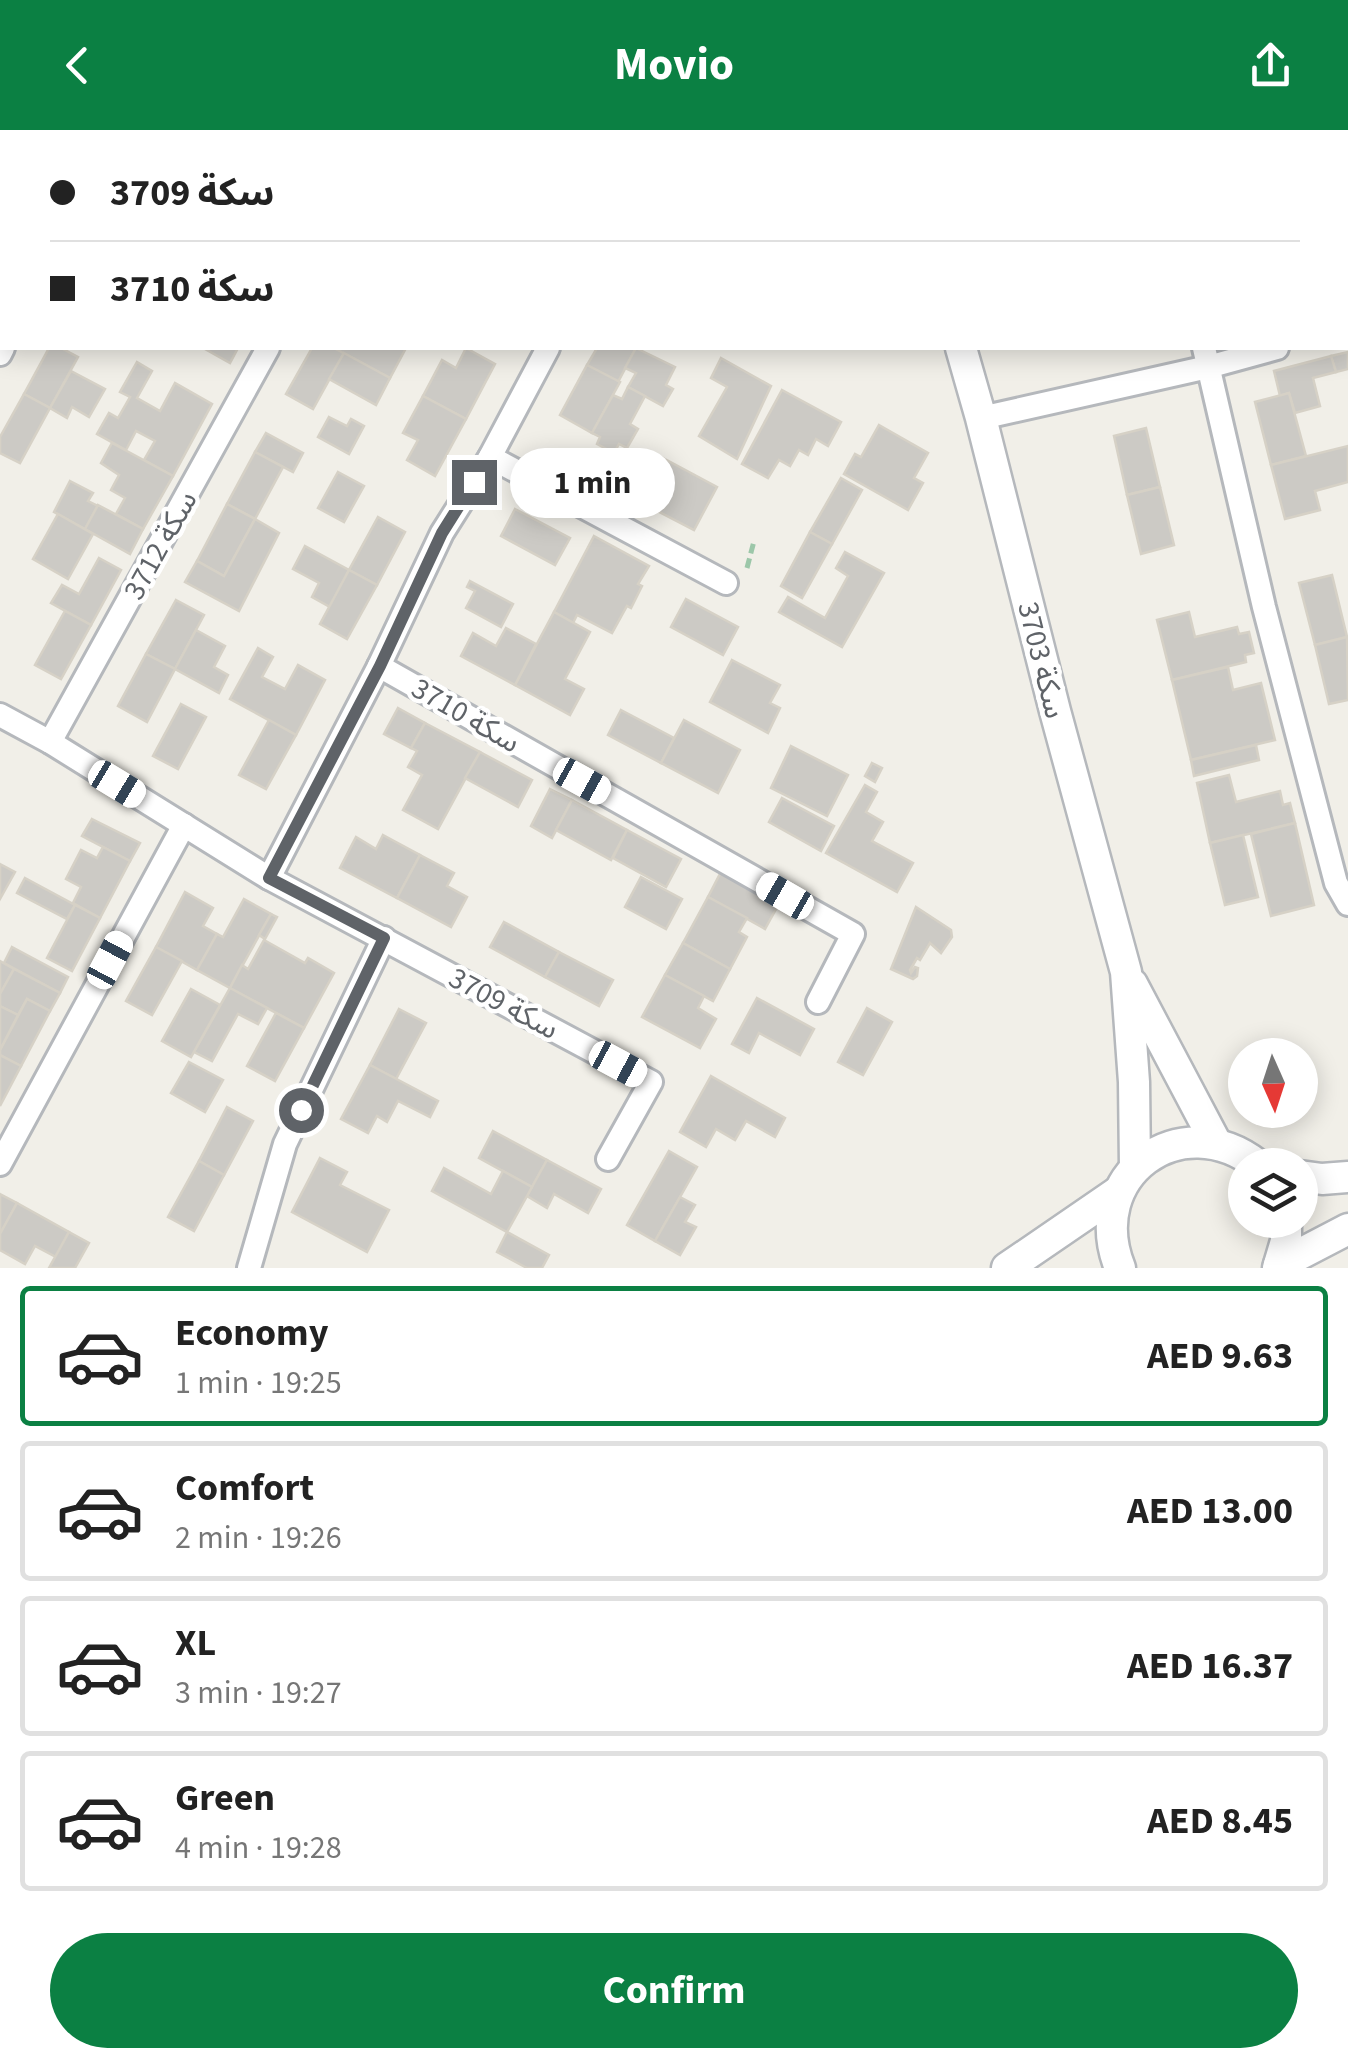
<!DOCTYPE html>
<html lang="en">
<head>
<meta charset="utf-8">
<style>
	:root { --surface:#fff; --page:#f2f2f2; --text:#222; --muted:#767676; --line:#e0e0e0; --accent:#0b8043 }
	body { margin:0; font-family:"Source Sans 3","Noto Sans Arabic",sans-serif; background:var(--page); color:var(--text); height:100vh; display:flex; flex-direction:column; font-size:38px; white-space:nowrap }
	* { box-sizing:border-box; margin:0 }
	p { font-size:32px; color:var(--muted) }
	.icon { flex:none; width:55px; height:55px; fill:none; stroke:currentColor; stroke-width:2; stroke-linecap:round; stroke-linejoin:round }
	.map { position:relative; height:1138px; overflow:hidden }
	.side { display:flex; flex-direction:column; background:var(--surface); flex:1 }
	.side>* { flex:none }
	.top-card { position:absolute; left:0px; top:0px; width:1350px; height:220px; box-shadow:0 5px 25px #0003; display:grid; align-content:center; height:220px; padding:0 50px; background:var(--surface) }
	.needle { width:65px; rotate:177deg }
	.buttons { position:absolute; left:1228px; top:908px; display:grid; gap:20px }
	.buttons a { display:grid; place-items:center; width:90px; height:90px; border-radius:50%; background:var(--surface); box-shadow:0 5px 25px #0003; font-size:50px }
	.end { position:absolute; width:45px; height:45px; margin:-22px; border:12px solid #5f6368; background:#fff; box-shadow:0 0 0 5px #fff }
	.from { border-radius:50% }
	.bubble { position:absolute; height:70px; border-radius:35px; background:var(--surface); box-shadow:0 5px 25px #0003; font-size:32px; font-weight:700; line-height:70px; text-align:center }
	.car { position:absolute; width:30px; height:60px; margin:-30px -15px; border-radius:12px; box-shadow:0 0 8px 2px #0007; background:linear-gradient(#fff 24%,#345 0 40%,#fff 0 76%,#345 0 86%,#fff 0) }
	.top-card b { display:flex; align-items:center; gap:35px; height:95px; font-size:38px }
	.top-card b+b { border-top:2px solid var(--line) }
	.top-card i { width:25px; height:25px; background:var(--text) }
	ul { padding:18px 0 0; list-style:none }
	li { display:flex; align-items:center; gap:30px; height:140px; margin:0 20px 15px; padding:0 30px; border:5px solid var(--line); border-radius:10px }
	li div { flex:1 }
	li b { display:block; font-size:38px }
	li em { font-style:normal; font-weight:700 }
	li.current { border-color:var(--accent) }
	li>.icon { width:90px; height:90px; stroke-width:1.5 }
	.button { display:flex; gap:20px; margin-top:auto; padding:20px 50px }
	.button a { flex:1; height:115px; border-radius:60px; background:var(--accent); color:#fff; font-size:40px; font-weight:700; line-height:115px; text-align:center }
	header { display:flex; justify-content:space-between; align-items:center; height:130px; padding:0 50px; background:var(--accent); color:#fff; font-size:45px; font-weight:700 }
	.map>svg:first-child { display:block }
	.building { fill:#cccac5; stroke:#d6d1c6; stroke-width:2.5 }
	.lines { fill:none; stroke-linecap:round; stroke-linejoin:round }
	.minor-casing { stroke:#b5b8bc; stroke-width:28 }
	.tertiary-casing { stroke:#b5b8bc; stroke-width:35 }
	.path { stroke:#9cc7a9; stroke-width:5; stroke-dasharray:10 5; stroke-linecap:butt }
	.minor { stroke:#fff; stroke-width:22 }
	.tertiary { stroke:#fff; stroke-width:30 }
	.route { stroke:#5f6368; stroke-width:12 }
	.labels { text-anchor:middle; stroke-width:9; stroke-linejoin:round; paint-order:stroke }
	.street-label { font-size:30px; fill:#5f6368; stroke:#fff }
</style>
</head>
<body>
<header><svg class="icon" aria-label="back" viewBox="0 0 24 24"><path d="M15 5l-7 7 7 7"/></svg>Movio<svg class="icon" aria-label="share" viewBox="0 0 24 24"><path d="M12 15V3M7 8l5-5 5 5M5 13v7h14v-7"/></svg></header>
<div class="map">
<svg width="1348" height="1138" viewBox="0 0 1348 1138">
	<rect width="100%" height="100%" fill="#f1efe8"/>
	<g class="building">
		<path d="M195 0H261L260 2H199Z"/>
		<path d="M286 0H358L357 2H290Z"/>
		<path d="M622 0H694L693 2H627Z"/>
		<rect x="1218" y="0" width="64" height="2"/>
		<path d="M49 218H61L78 227 50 278 24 264Z"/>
		<path d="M206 218H238L230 233 205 219Z"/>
		<path d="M312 218H334L344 223 313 279 286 264Z"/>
		<path d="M334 218H406L390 248Z"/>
		<path d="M466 218 495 234 466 289 423 266 442 230 456 238Z"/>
		<path d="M597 218H636L618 252 587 235Z"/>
		<path d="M636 218 675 237 666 255 673 259 663 276 628 257 636 243 625 238Z"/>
		<path d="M1348 222V239L1336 242 1331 226Z"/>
		<path d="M344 223 390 248 376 275 329 249Z"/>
		<path d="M1331 226 1336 242 1313 248 1320 276 1295 283 1289 263 1280 266 1274 241Z"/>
		<path d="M721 228 771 256 737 329 699 306 727 257 711 248Z"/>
		<path d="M137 232 152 241 137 268 160 281 175 253 212 274 173 346 144 330 155 311 136 301 126 320 97 304 109 283 118 288 130 267 120 262Z"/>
		<path d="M587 235 620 252 592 303 560 285Z"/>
		<path d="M71 241 105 259 89 287 72 277 67 288 50 278Z"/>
		<path d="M628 257 645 266 630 294 638 299 627 318 619 314 614 323 597 314 600 307 592 303 613 265 622 269Z"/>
		<path d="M782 260 841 292 828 316 816 309 808 325 799 320 790 336 779 330 768 348 742 334Z"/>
		<path d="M1289 263 1306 326 1271 335 1255 272Z"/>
		<path d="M24 264 50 278 20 333 0 323V307Z"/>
		<path d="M423 266 466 289 435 346 407 330 418 310 403 303Z"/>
		<path d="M329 287 347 296 351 289 364 296 349 324 318 307Z"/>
		<path d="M879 295 928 323 914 348 923 353 908 380 844 344 855 324 861 327Z"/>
		<path d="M1146 298 1160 357 1127 365 1114 306Z"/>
		<path d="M266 303 303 323 293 342 255 322Z"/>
		<path d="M112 313 173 346 143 399 116 384 125 368 111 360 119 345 101 333Z"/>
		<path d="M1348 316V352L1315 361 1320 380 1285 389 1271 335Z"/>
		<path d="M255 322 283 337 255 389 227 374Z"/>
		<path d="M663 328 717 357 694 400 640 372Z"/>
		<path d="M338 342 364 356 344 392 318 378Z"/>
		<path d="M841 348 862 360 832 414 810 402Z"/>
		<path d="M70 351 93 363 88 371 98 376 85 399 54 382Z"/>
		<path d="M1160 357 1174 415 1141 424 1127 365Z"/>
		<path d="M227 374 255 389 224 446 197 431Z"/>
		<path d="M98 375 143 399 130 424 85 399Z"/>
		<path d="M515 379 570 408 555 435 501 406Z"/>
		<path d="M58 384 93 404 68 449 33 429Z"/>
		<path d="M378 387 405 402 377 455 349 440Z"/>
		<path d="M255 389 279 403 239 481 185 452 197 431 224 446Z"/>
		<path d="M810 402 832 414 802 468 781 456Z"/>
		<path d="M594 406 649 436 638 454 642 456 631 478 627 476 612 503 577 485 573 493 554 482Z"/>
		<path d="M305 416 349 440 330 477 312 467 319 453 293 439Z"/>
		<path d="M845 422 884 443 842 517 779 482 788 467 825 488 848 446 836 438Z"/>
		<path d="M99 428 121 440 91 495 51 473 62 455 79 464Z"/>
		<path d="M349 440 377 455 347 509 320 494Z"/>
		<path d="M1332 445 1347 507 1315 515 1299 453Z"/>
		<path d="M470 451 513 474 501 497 466 478 475 461 467 457Z"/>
		<path d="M686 469 738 497 723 525 671 497Z"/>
		<path d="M176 470 204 485 175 539 146 524Z"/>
		<path d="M65 481 91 495 61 549 35 535Z"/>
		<path d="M554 482 590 502 565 549 584 559 570 585 515 555Z"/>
		<path d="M1189 482 1195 507 1237 497 1239 504 1249 502 1254 523 1245 525 1246 532 1172 550 1157 490Z"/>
		<path d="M506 498 536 514 515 555 461 526 473 503 496 516Z"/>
		<path d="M196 500 225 516 214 537 228 545 219 563 175 539Z"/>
		<path d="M1347 507 1348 570 1329 574 1315 515Z"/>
		<path d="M258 518 273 527 262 547 285 559 298 535 325 550 296 605 230 569Z"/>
		<path d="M146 524 175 539 147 592 118 576Z"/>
		<path d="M732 530 780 555 770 573 780 578 768 603 710 572Z"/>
		<path d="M1228 537 1233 560 1261 553 1275 610 1191 630 1172 550Z"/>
		<path d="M181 574 206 587 178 639 153 626Z"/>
		<path d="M398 578 425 593 411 618 384 604Z"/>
		<path d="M621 580 674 608 661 633 608 605Z"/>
		<path d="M269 590 296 605 266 659 239 645Z"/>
		<path d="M684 590 740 620 718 663 661 633Z"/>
		<path d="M425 593 480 622 438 699 403 680 422 645 408 637 417 621 411 618Z"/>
		<path d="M1256 615 1259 630 1194 646 1191 630Z"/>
		<path d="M791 616 848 645 827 686 771 658Z"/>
		<path d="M480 622 532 650 518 677 465 648Z"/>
		<path d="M872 633 882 638 875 652 865 646Z"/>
		<path d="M1229 645 1236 672 1280 661 1283 675 1290 673 1295 693 1210 713 1197 653Z"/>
		<path d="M865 655 877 662 866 682 883 692 872 711 913 733 897 762 826 723Z"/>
		<path d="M550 659 572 670 552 708 531 696Z"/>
		<path d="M782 668 834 696 821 721 769 692Z"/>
		<path d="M572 670 627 700 611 730 556 700Z"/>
		<path d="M92 689 140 713 130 731 82 706Z"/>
		<path d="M1295 693 1314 775 1271 786 1251 704Z"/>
		<path d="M627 700 681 729 666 757 613 728Z"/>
		<path d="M383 705 420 725 397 768 340 738 356 707 376 719Z"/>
		<path d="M1243 705 1258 767 1225 775 1210 713Z"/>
		<path d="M103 717 130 731 100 788 73 773 81 757 66 749 81 720 97 728Z"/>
		<path d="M420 725 454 743 447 756 467 767 451 797 397 768Z"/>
		<path d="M0 734 15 742 0 769Z"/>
		<path d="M723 738 781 770 765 799 708 767Z"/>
		<path d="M641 747 682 769 666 799 625 777Z"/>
		<path d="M25 748 75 775 67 789 17 763Z"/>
		<path d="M185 762 213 778 203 796 217 804 197 840 156 817Z"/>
		<path d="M708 767 747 788 739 802 747 807 730 839 683 813Z"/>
		<path d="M244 769 271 784 230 858 197 840 217 804 223 807Z"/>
		<path d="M75 775 100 788 72 841 47 828Z"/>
		<path d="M916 777 951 800 952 807 941 823 930 813 920 830 917 828 910 840 911 843 915 837 918 838 917 846 913 849 891 839Z"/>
		<path d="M271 784 277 787 265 809 259 805Z"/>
		<path d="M504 792 559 822 545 847 490 817Z"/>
		<path d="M264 810 305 833 308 828 334 843 304 898 230 858 242 835 248 839Z"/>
		<path d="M683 813 730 839 713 871 665 845Z"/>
		<path d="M12 817 68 847 60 863 4 833Z"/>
		<path d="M156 817 182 831 152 885 126 871Z"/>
		<path d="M559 822 613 850 599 876 545 847Z"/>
		<path d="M0 831 14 839 0 864Z"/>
		<path d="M14 839 60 863 50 881 27 869 18 885 0 876V864Z"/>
		<path d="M665 845 704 866 698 878 716 889 700 918 642 887Z"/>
		<path d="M230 858 267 878 258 894 238 884 212 931 194 922Z"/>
		<path d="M191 859 220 875 191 927 162 911Z"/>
		<path d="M757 868 814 899 800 925 759 903 749 923 732 914Z"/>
		<path d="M27 869 50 881 21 936 0 925V920Z"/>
		<path d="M0 876 18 885 0 920Z"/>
		<path d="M867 878 892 892 863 945 838 932Z"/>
		<path d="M399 879 426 893 396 949 370 935Z"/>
		<path d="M276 883 304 898 275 951 247 936Z"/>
		<path d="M0 925 21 936 0 976Z"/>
		<path d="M189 932 223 950 205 982 171 963Z"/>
		<path d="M370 935 438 971 430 987 398 971 387 992 377 986 368 1003 341 989Z"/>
		<path d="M711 946 785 988 775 1007 746 991 735 1010 716 999 706 1017 680 1002Z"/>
		<path d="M227 977 253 991 224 1045 199 1031Z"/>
		<path d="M493 1001 547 1030 532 1057 479 1028Z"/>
		<path d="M669 1021 697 1037 655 1111 627 1095Z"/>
		<path d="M320 1028 347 1042 340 1055 389 1080 367 1122 292 1082Z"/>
		<path d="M547 1030 601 1059 588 1083 554 1064 547 1078 527 1066Z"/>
		<path d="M199 1031 224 1045 194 1101 168 1087Z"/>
		<path d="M444 1038 491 1064 503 1041 532 1057 507 1102 432 1061Z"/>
		<path d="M0 1064 17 1073 0 1104Z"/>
		<path d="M680 1067 695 1075 685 1092 696 1097 680 1125 655 1111Z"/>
		<path d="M17 1073 69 1102 56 1127 35 1116 25 1134 0 1120V1104Z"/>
		<path d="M69 1102 89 1113 75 1138H49Z"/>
		<path d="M507 1102 549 1125 542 1138H527L497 1122Z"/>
	</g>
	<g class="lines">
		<defs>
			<g id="minor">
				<path d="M509 0 513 2"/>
				<path d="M1155 0 1156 2"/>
				<path d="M119 2 121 0"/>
				<path d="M385 2 387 0"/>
				<path d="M1204 218 1264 477 1336 753 1348 774"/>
				<path d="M0 224 3 218"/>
				<path d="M981 288 1208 237 1277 218"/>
				<path d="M490 327 726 453"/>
				<path d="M379 536 853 804 818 872"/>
				<path d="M0 585 50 612 269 748 651 952 608 1029"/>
				<path d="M50 612 268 218"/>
				<path d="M269 748 379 536 442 403 490 327 548 218"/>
				<path d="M0 1034 184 695"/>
				<path d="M249 1138 285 1014 384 808"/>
			</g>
			<g id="tertiary">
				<path d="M891 0 892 2"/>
				<path d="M961 218 981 288 1055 581 1126 842 1134 952 1135 1038"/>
				<path d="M1132 854 1216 1013"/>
				<path d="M1300 1046 1322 1049 1348 1047"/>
				<path d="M1279 1135 1348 1099"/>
				<path d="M1007 1138 1118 1062"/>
				<path d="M1120 1138C1083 1046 1180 974 1258 1035"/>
				<path d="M1278 1138 1286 1111V1090"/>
			</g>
		</defs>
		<use href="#minor" class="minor-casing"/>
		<use href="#tertiary" class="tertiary-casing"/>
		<path class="path" d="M747 438 754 411"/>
		<use href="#minor" class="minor"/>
		<use href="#tertiary" class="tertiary"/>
	</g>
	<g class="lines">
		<path class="route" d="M301 980 384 808 269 748 380 536 442 403 474 352"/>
	</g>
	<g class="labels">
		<g class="street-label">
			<text transform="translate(160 415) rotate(-61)" y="10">سكة 3712</text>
			<text transform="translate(1042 530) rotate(76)" y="10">سكة 3703</text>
			<text transform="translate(466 585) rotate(30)" y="10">سكة 3710</text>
			<text transform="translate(504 873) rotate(28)" y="10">سكة 3709</text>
		</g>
	</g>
</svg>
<div class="buttons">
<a><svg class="needle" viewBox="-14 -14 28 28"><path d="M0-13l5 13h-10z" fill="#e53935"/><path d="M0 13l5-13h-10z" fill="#767676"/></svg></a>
<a><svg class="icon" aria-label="layers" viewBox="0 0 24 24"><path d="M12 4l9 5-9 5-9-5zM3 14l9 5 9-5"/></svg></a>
</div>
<i class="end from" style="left:301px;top:980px"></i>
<i class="end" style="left:474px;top:352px"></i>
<div class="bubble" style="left:510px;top:318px;width:165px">1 min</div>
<i class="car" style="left:582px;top:651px;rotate:119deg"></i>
<i class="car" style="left:117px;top:654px;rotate:121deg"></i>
<i class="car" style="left:785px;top:766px;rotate:300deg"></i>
<i class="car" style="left:110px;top:830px;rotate:28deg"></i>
<i class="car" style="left:618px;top:934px;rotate:118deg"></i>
<div class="top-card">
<b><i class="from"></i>سكة 3709</b>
<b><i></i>سكة 3710</b>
</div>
</div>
<section class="side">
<ul>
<li class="current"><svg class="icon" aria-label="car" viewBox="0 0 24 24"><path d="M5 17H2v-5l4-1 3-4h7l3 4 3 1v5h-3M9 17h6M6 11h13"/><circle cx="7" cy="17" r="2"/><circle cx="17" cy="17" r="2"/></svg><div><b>Economy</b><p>1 min · 19:25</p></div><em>AED 9.63</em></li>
<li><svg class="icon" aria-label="car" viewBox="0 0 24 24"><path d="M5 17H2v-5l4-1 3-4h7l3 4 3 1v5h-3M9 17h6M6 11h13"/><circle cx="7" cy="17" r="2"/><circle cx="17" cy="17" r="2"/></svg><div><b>Comfort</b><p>2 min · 19:26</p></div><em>AED 13.00</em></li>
<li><svg class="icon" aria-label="car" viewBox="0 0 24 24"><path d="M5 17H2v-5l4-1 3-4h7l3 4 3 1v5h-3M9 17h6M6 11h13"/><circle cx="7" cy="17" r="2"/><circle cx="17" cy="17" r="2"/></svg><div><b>XL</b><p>3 min · 19:27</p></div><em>AED 16.37</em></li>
<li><svg class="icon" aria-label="car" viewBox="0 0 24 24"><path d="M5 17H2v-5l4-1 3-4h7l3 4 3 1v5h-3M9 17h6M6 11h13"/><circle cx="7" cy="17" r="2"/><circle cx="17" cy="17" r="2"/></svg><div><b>Green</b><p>4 min · 19:28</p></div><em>AED 8.45</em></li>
</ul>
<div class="button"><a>Confirm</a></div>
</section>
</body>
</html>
